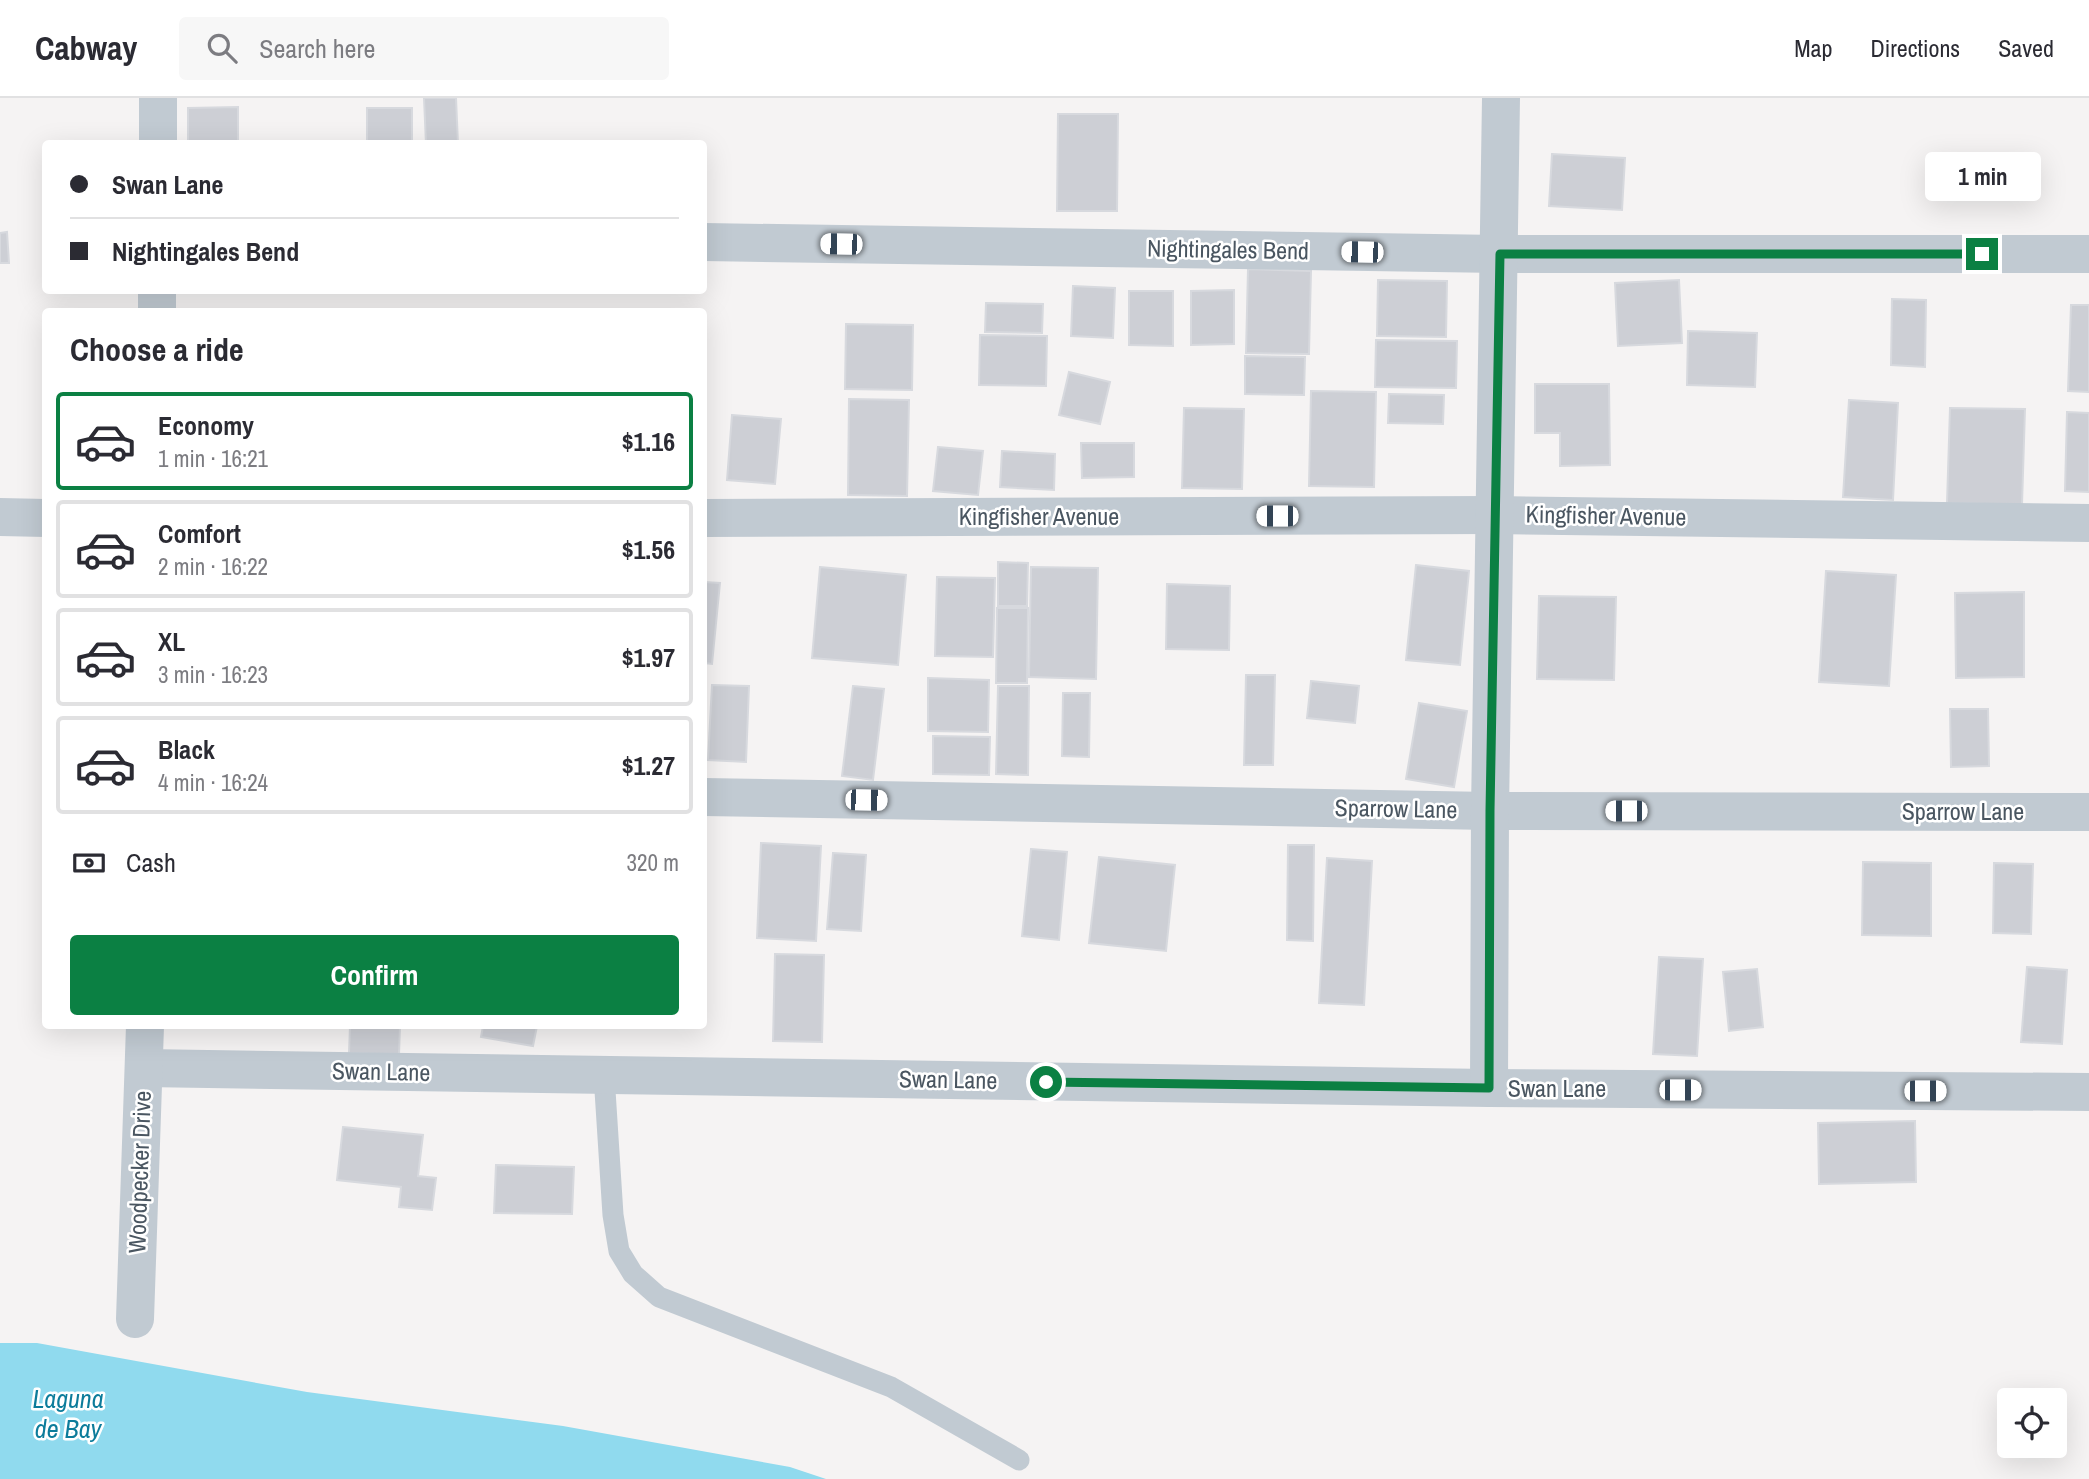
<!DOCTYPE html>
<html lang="en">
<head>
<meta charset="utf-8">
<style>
	:root { --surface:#fff; --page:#f7f7f7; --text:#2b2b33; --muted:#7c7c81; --line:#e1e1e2; --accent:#0b8043 }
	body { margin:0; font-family:"Archivo Narrow",sans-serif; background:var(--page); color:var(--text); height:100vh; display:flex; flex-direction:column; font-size:26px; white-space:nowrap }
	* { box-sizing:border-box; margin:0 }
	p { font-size:23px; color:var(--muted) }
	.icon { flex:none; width:38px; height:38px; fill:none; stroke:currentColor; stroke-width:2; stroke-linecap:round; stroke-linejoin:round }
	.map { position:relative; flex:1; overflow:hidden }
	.panel { position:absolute; left:42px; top:210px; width:665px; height:721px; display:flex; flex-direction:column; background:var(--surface); border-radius:7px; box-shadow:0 7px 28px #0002 }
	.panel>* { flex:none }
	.banner { position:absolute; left:42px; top:42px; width:665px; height:154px; border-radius:7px; box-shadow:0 7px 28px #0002; display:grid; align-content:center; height:154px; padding:0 28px; background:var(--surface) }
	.fabs { position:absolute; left:1997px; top:1290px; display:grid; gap:14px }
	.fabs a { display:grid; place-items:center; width:70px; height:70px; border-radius:7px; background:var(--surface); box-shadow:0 7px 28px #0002; font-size:35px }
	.end { position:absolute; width:32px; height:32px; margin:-16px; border:9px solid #0b8043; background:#fff; box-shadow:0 0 0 4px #fff }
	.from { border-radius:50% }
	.bubble { position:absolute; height:49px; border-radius:7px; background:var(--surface); box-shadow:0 7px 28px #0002; font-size:23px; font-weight:700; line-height:49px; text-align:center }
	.car { position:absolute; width:21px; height:42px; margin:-21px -10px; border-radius:9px; box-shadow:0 0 5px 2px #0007; background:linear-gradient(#fff 24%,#345 0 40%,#fff 0 76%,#345 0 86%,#fff 0) }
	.banner b { display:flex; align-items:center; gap:24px; height:66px; font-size:26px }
	.banner b+b { border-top:2px solid var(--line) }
	.banner i { width:18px; height:18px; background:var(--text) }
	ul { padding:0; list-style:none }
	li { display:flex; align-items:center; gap:21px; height:98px; margin:0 14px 10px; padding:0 14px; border:4px solid var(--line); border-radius:7px }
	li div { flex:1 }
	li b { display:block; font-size:26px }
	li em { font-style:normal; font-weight:700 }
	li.selected { border-color:var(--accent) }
	li>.icon { width:63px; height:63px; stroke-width:1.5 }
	h2 { padding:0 28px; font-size:32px; line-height:84px }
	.pay { display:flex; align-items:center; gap:18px; height:77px; padding:0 28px; font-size:26px }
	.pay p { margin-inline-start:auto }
	.button { display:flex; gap:14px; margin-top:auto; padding:14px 28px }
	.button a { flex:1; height:80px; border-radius:7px; background:var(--accent); color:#fff; font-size:28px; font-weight:700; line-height:80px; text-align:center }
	header { display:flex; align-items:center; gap:42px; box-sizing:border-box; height:98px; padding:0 35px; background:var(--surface); border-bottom:2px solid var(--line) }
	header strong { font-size:33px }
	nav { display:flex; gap:38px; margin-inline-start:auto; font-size:24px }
	.search { width:490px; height:63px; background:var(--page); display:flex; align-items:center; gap:18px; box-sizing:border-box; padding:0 24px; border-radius:7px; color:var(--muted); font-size:26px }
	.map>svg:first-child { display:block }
	.water { fill:#90daee }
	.building { fill:#cdcfd5; stroke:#d7d9de; stroke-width:2 }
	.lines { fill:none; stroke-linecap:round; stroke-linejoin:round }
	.service { stroke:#c1cad2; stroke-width:21 }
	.minor { stroke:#c1cad2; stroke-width:38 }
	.route { stroke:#0b8043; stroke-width:9 }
	.labels { text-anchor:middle; stroke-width:5; stroke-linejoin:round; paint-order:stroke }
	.street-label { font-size:24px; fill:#4a5661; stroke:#fff }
	.water-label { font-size:26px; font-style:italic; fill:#0c7c9b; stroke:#fff }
</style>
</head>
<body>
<header>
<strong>Cabway</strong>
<div class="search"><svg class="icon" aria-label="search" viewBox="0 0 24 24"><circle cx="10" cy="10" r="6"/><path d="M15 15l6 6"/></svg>Search here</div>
<nav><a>Map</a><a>Directions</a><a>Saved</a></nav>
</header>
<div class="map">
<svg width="2089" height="1381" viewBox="0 0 2089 1381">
	<rect width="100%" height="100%" fill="#f5f3f3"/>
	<path class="water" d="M0 1245H37L307 1294 563 1328 790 1369 826 1381H0Z"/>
	<g class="building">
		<path d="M424 0H456L458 46H426Z"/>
		<path d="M238 9V46H188V10Z"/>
		<rect x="367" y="10" width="45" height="36"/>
		<path d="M1058 16H1118L1117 113H1057Z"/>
		<path d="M1552 56 1625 60 1622 112 1549 108Z"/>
		<path d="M7 134 9 165H0V135Z"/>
		<path d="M1248 171 1311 173 1309 256 1246 255Z"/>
		<path d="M1378 182 1447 183 1446 239 1377 238Z"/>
		<path d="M1679 182 1682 245 1618 248 1615 185Z"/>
		<path d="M1073 188 1115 190 1113 240 1071 238Z"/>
		<path d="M1234 192V246L1191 247V193Z"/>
		<path d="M1129 193H1173V248L1129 247Z"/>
		<path d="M1892 201 1926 202 1925 269 1891 267Z"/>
		<path d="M986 205 1043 206 1042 235 985 234Z"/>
		<path d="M2071 207H2089V294L2068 293Z"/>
		<path d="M846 226 913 227 912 292 845 291Z"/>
		<path d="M1688 233 1757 235 1755 289 1687 287Z"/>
		<path d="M980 237 1047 238 1046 288 979 287Z"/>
		<path d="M1376 242 1457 243 1456 290 1375 289Z"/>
		<path d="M1245 258 1305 259 1304 297 1245 296Z"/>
		<path d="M1069 274 1110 284 1100 326 1059 317Z"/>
		<path d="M1535 286H1609L1610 367 1560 368V335H1535Z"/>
		<path d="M1311 293 1376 294 1374 389 1309 388Z"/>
		<path d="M1389 296 1444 297 1443 326 1388 325Z"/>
		<path d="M849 301 909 302 907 398 848 397Z"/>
		<path d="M1849 302 1898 305 1893 402 1843 399Z"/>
		<path d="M1184 310 1244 311 1242 391 1182 390Z"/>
		<path d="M1950 310 2025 311 2022 407 1947 405Z"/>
		<path d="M2067 314 2089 315V394L2065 393Z"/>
		<path d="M732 317 781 321 775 386 727 382Z"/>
		<path d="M1081 345H1134V379L1082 380Z"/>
		<path d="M938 349 983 353 978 397 933 393Z"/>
		<path d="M1002 353 1055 356 1054 392 1000 389Z"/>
		<path d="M998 464 1028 465 1027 508H998Z"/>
		<path d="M1416 467 1469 473 1460 567 1406 562Z"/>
		<path d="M820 469 906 477 898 567 812 560Z"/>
		<path d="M1031 469 1098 470 1096 581 1029 579Z"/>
		<path d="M1826 473 1896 477 1889 588 1819 584Z"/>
		<path d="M937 479 995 480 993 559 935 558Z"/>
		<path d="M704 484 720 485 712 566 704 565Z"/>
		<path d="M1167 486 1230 488 1229 552 1166 551Z"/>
		<path d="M2024 494V579L1956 580 1955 495Z"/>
		<path d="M1539 498 1616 499 1614 582 1537 581Z"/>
		<path d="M997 510H1028L1027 585H996Z"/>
		<path d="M1246 577H1275L1273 667H1244Z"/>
		<path d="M928 580 989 582 988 634 928 633Z"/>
		<path d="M1311 583 1359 588 1355 625 1307 620Z"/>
		<path d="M712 587 749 588 746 664 708 662Z"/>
		<path d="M853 588 884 591 873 682 842 678Z"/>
		<path d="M998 588H1029L1028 677 996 676Z"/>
		<path d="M1063 595H1090L1089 659 1062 658Z"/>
		<path d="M1419 605 1467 613 1454 689 1406 681Z"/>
		<path d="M1950 611H1988L1989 668 1951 669Z"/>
		<path d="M933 638 990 639 989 677 933 676Z"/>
		<path d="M761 745 821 748 816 843 757 840Z"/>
		<path d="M1288 747H1314L1313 843 1287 842Z"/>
		<path d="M1031 751 1067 754 1059 842 1022 838Z"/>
		<path d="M833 755 866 757 861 833 827 831Z"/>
		<path d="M1099 759 1175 767 1166 853 1089 845Z"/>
		<path d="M1327 760 1372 763 1364 907 1319 905Z"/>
		<path d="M1863 764 1931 765V838L1862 837Z"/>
		<path d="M1994 765 2033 766 2031 836 1993 835Z"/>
		<path d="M775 856 824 857 822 944 773 943Z"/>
		<path d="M1659 859 1703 861 1697 958 1653 956Z"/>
		<path d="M2027 869 2067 872 2062 946 2021 944Z"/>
		<path d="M1757 871 1763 929 1729 933 1723 874Z"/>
		<path d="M350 928H400L399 957 349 955Z"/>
		<path d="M483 928H537L533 948 481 939Z"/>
		<path d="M1915 1023 1916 1084 1819 1086 1818 1025Z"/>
		<path d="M343 1029 423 1037 418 1078 436 1080 432 1112 399 1109 401 1089 337 1082Z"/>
		<path d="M496 1067 574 1069 572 1116 494 1115Z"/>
	</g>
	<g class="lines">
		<path class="service" d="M604 977 613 1117 619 1153 633 1176 659 1199 891 1289 1019 1362"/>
		<g class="minor">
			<path d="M158 46V0"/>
			<path d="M704 144 1500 156H2089"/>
			<path d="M157 214V192"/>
			<path d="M0 419 46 420"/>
			<path d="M704 420 1495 417 2089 425"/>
			<path d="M704 699 1490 713 2089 714"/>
			<path d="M144 970 1489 990 2089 994"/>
			<path d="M1489 990 1490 713 1501 0"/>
			<path d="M135 1221 145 928"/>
		</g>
	</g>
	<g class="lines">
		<path class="route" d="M1046 984 1489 990 1490 713 1500 156H1982"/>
	</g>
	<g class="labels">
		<g class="street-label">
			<text transform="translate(1228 152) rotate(1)" y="8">Nightingales Bend</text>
			<text transform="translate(1606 418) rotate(1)" y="8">Kingfisher Avenue</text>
			<text x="1039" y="427">Kingfisher Avenue</text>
			<text transform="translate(1396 711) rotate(1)" y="8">Sparrow Lane</text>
			<text x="1963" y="722">Sparrow Lane</text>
			<text transform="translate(381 974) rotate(1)" y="8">Swan Lane</text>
			<text transform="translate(948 982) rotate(1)" y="8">Swan Lane</text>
			<text x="1557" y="999">Swan Lane</text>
			<text transform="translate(140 1074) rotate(-88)" y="8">Woodpecker Drive</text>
		</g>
		<g class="water-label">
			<text x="68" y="1310">Laguna<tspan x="68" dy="30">de Bay</tspan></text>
		</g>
	</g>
</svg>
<div class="fabs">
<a><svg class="icon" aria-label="locate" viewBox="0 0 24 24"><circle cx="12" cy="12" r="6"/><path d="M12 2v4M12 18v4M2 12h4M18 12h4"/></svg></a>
</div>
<i class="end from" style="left:1046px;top:984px"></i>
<i class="end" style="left:1982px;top:156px"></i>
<div class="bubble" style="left:1925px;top:54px;width:116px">1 min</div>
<i class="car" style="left:841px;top:146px;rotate:271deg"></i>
<i class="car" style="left:1362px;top:154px;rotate:271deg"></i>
<i class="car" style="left:1277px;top:418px;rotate:270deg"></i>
<i class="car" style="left:866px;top:702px;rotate:91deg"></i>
<i class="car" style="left:1626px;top:713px;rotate:270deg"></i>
<i class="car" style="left:1680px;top:992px;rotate:90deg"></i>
<i class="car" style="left:1925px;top:993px;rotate:90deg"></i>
<div class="banner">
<b><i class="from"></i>Swan Lane</b>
<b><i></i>Nightingales Bend</b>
</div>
<section class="panel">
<h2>Choose a ride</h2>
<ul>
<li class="selected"><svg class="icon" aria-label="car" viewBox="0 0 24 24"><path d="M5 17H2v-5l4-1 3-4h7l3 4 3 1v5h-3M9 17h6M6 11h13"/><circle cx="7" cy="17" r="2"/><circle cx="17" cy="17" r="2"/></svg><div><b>Economy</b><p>1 min · 16:21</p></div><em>$1.16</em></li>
<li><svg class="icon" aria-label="car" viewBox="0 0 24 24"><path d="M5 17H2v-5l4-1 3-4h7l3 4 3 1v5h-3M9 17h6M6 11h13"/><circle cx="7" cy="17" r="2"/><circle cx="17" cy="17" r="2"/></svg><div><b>Comfort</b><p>2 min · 16:22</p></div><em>$1.56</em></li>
<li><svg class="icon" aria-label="car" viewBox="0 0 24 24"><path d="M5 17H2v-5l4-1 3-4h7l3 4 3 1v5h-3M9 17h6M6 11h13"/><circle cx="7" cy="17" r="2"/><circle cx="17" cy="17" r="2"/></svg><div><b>XL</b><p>3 min · 16:23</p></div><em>$1.97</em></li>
<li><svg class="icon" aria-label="car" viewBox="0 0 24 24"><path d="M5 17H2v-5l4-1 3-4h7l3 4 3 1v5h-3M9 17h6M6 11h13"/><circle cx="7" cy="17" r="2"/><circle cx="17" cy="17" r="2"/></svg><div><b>Black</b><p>4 min · 16:24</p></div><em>$1.27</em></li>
</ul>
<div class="pay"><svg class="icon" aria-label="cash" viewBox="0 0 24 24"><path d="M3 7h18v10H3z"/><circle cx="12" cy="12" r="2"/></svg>Cash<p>320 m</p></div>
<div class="button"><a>Confirm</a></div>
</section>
</div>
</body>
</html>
